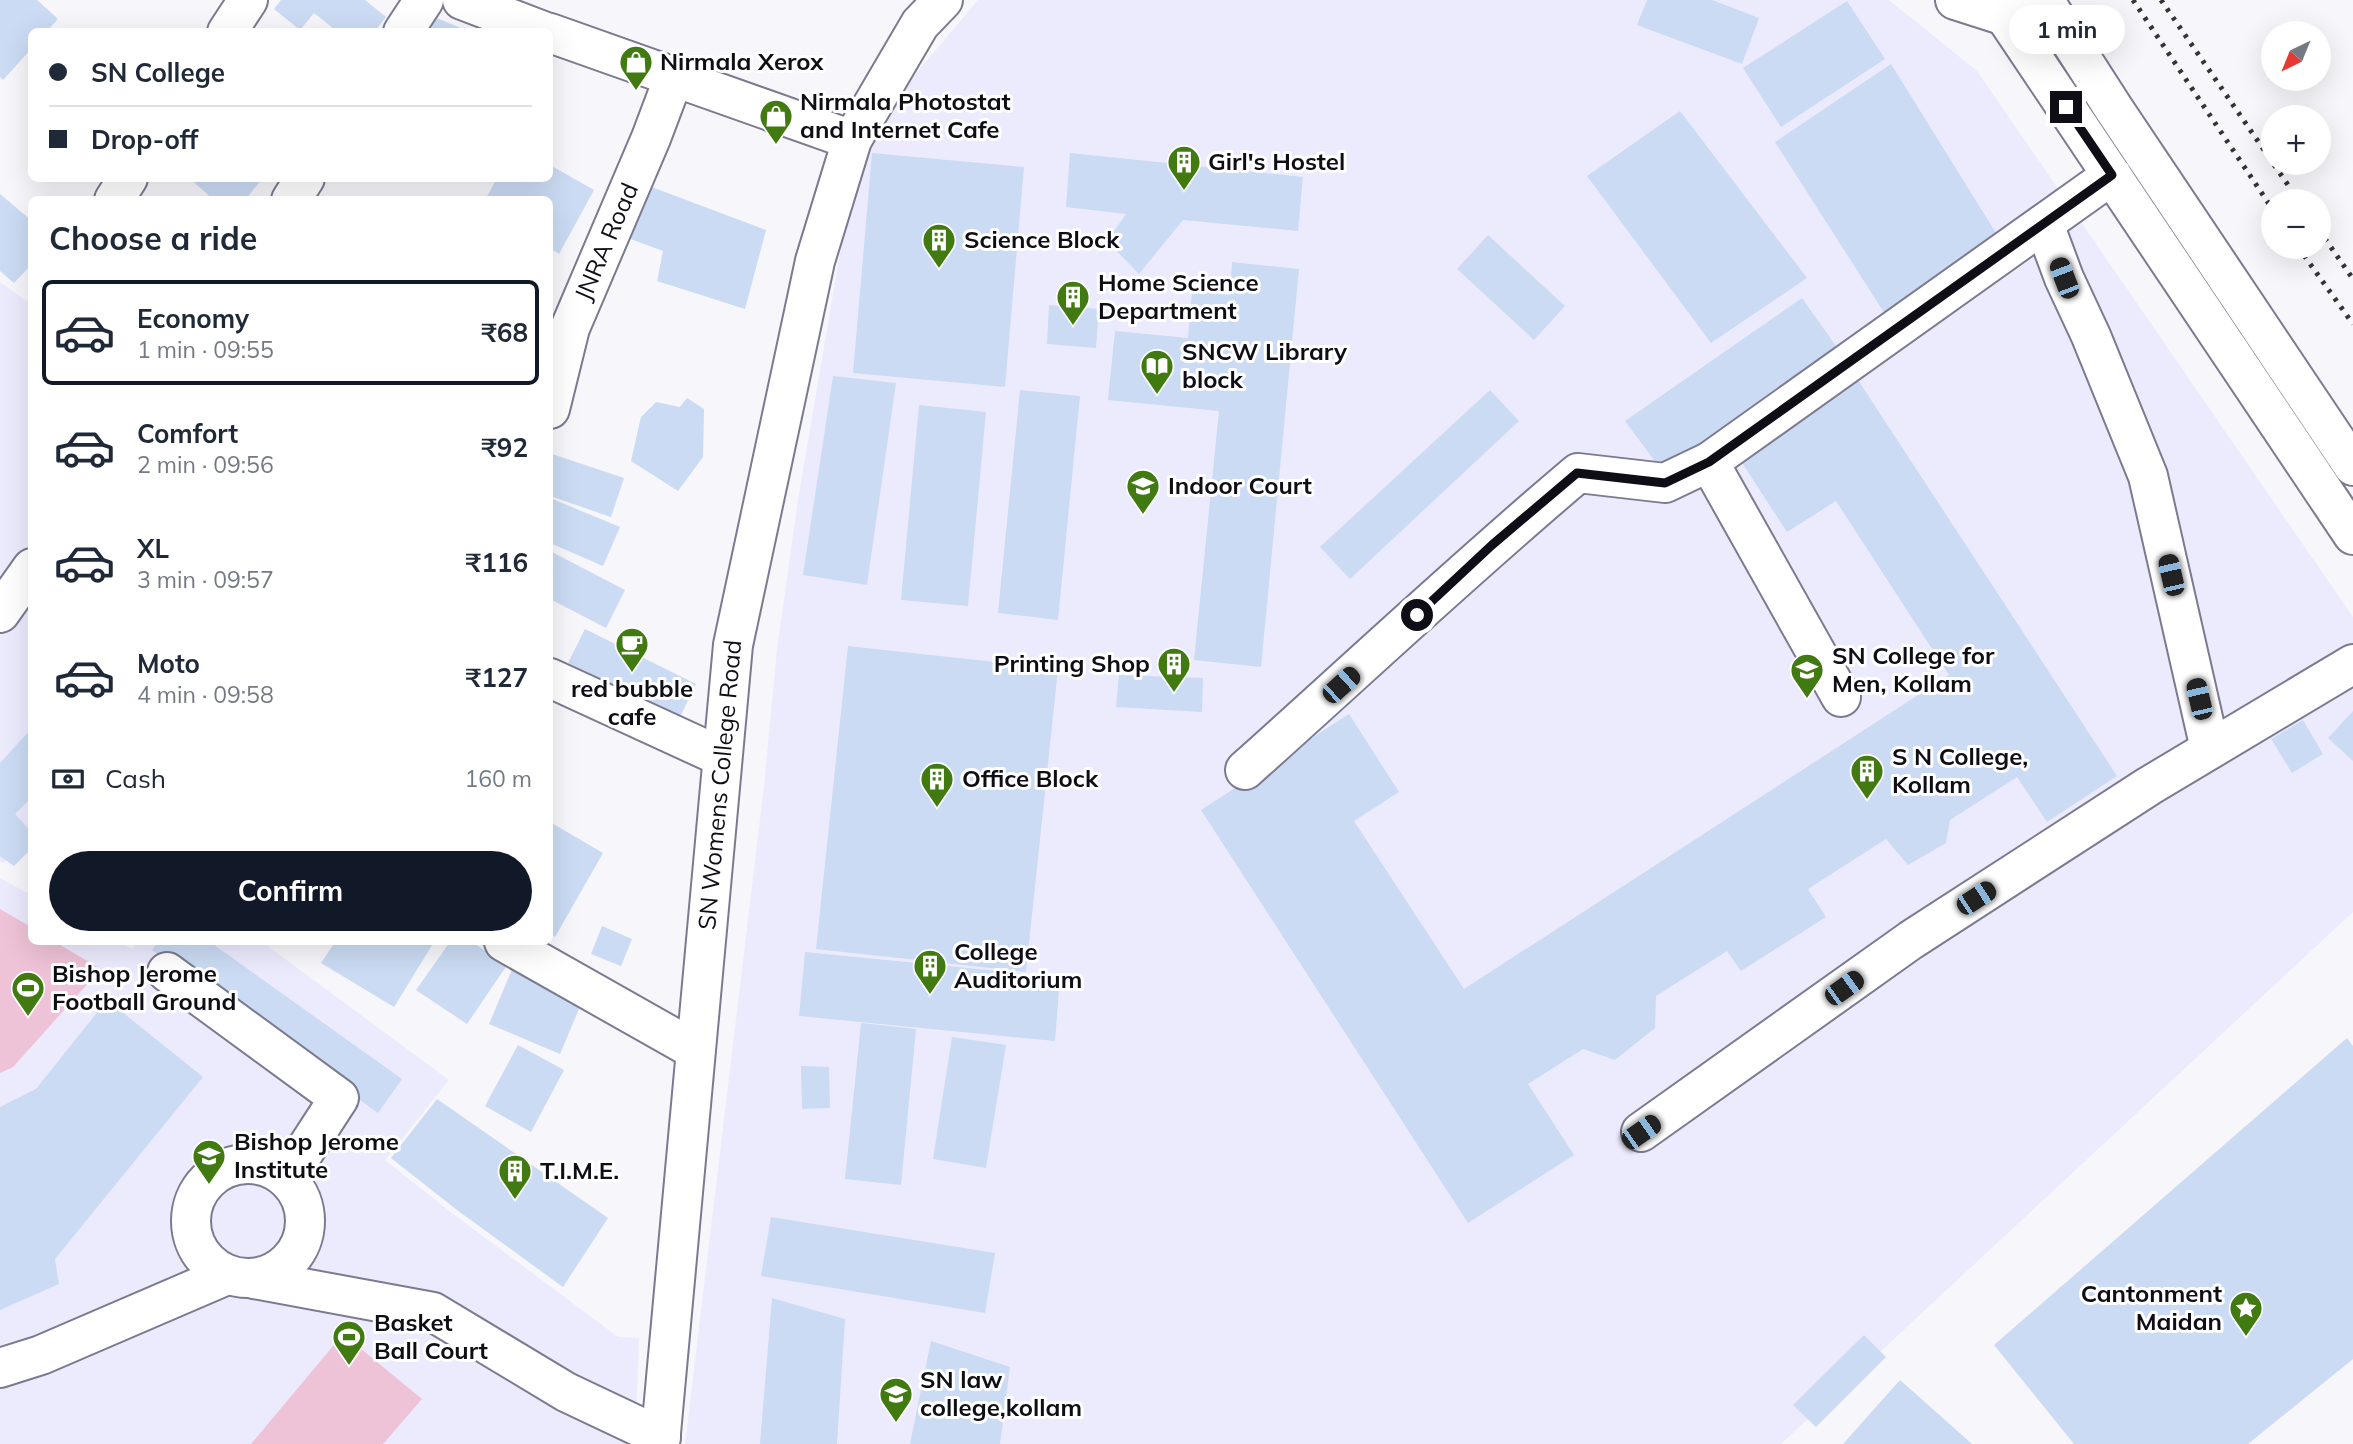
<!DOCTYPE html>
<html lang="en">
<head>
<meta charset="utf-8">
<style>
	:root { --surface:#fff; --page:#f2f2f3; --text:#1f2937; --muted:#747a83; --line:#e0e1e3; --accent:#111827 }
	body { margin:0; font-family:Mulish,sans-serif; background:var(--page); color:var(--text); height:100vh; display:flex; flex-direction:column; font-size:26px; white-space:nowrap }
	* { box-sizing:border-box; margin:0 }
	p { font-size:23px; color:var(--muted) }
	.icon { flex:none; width:38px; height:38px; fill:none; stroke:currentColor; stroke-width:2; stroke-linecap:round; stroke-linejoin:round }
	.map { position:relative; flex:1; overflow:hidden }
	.sheet { position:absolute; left:28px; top:196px; width:525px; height:749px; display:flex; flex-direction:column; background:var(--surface); border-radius:10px; box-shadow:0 7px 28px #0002 }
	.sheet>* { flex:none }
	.guide { position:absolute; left:28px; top:28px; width:525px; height:154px; border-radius:10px; box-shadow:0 7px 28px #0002; display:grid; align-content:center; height:154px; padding:0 21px; background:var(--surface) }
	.needle { width:46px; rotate:223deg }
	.buttons { position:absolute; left:2261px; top:21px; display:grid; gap:14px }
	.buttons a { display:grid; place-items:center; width:70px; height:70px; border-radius:50%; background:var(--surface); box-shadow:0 7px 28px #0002; font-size:35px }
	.end { position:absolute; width:32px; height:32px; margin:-16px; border:9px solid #0f0e16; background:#fff; box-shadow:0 0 0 4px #fff }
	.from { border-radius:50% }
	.bubble { position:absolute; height:49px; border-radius:24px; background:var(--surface); box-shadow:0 7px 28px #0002; font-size:23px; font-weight:700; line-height:49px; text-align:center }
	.car { position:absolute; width:21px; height:42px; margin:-21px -10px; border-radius:9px; box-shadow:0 0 5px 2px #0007; background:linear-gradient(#222 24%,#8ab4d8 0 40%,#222 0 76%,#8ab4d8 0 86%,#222 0) }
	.guide b { display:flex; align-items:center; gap:24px; height:66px; font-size:26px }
	.guide b+b { border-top:2px solid var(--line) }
	.guide i { width:18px; height:18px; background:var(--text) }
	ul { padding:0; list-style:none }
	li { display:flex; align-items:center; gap:21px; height:105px; margin:0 14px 10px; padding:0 7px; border:4px solid transparent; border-radius:10px }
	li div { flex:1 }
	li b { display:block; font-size:26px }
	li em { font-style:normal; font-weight:700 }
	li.on { border-color:var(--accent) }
	li>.icon { width:63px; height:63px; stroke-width:1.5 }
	h2 { padding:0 21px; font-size:32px; line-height:84px }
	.pay { display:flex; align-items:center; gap:18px; height:77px; padding:0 21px; font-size:26px }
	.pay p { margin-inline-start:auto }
	.button { display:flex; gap:14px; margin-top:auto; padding:14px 21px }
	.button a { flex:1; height:80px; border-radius:42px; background:var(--accent); color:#fff; font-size:28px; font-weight:700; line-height:80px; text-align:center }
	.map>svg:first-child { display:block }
	.built { fill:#ecebfe }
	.green { fill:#eec2d7 }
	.building { fill:#cadbf3 }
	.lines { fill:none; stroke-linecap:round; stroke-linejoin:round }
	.minor-casing { stroke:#7b7a90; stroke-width:42 }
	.major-casing { stroke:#7b7a90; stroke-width:42 }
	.minor { stroke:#fff; stroke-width:38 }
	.major { stroke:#fff; stroke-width:38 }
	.rail { stroke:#34333b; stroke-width:5; stroke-dasharray:3.5 7; stroke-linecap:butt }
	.route { stroke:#0f0e16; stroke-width:9 }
	.labels { text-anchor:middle; stroke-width:6; stroke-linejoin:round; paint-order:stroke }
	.poi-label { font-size:24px; font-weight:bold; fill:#0f0e16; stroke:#fff; text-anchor:start }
	.street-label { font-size:24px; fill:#0f0e16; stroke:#fff }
</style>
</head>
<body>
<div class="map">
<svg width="2353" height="1444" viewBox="0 0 2353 1444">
	<rect width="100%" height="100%" fill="#f6f6fb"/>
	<g class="built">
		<path d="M978 0H1889L1977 71 2353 617V912L1781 1444H685L764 786 777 649 798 500 859 141Z"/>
		<path d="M0 282 32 305V832L4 863 0 862Z"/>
		<path d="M0 878 31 895 32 942H118L133 949 138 942H262L449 1080 385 1160 452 1213 618 1337 639 1338 637 1399 629 1444H0Z"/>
	</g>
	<g class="green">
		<path d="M0 909 31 927 32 942H55L101 969 13 1067 0 1073Z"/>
		<path d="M343 1334 422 1399 383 1444H251Z"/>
	</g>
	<g class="building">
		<path d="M0 0H37L58 19 46 32H32V48L3 80 0 77Z"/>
		<path d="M281 0H365L386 17 374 32H338L314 13 300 30 274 9Z"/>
		<path d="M1647 0H1712L1759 18 1742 64 1637 25Z"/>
		<path d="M1847 1 1885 59 1781 127 1743 68Z"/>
		<path d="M422 12 468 31V32H413Z"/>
		<path d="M1891 64 2001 241 1885 314 1775 142Z"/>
		<path d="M1680 111 1807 278 1711 343 1587 176Z"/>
		<path d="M872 153 1024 167 1005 387 853 373Z"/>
		<path d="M1070 153 1303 177 1298 231 1183 220 1139 274 1107 241 1126 214 1066 207Z"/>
		<path d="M550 165 594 190 559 254 550 248V200H485L497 178H550Z"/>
		<path d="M189 178H263L245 200H214Z"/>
		<path d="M641 183 766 230 745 309 657 281 663 251 620 235Z"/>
		<path d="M0 194 32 221V264L14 283 0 271Z"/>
		<path d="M1488 235 1565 306 1534 340 1457 269Z"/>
		<path d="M1232 262 1299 269 1261 667 1194 660 1219 411 1108 400 1115 331 1188 338 1192 291 1230 295Z"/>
		<path d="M1802 298 1843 356 1668 479 1625 421Z"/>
		<path d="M1049 305 1099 309 1096 348 1047 344Z"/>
		<path d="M833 376 896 383 867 585 803 575Z"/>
		<path d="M1856 377 2117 776 2047 822 2017 777 1950 820 1946 843 1908 865 1886 839 1808 889 1826 917 1741 971 1727 951 1656 996 1655 1028 1615 1060 1583 1049 1528 1084 1574 1155 1468 1223 1201 810 1349 714 1399 792 1354 821 1464 989 1949 675 1836 501 1787 532 1737 455Z"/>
		<path d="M1020 390 1080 396 1058 620 998 613Z"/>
		<path d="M1490 390 1519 421 1350 579 1320 547Z"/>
		<path d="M687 398 704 409 703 457 678 491 631 461 641 417 656 402 680 407Z"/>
		<path d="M919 405 986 412 968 606 901 600Z"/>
		<path d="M552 454 624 478 611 517 550 496V460Z"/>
		<path d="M550 498 620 527 603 566 550 543Z"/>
		<path d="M550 551 625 590 606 628 550 599Z"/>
		<path d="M585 629 696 684 679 719 568 663Z"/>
		<path d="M848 646 1058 669 1026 972 816 949Z"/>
		<path d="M1119 675 1203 678 1202 712 1116 707Z"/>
		<path d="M2353 711V761L2328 738Z"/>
		<path d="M2303 720 2323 754 2292 773 2271 739Z"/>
		<path d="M32 728V797L15 814 32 833V848L14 866 0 856V763Z"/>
		<path d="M550 822 603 853 555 937 550 934Z"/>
		<path d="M602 926 632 939 621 966 591 954Z"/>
		<path d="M158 942H210L402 1079 378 1113 152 950Z"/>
		<path d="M335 942H434L394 1007 321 963Z"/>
		<path d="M450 942H472L507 965 467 1024 416 990Z"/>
		<path d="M805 952 1060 977 1055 1041 799 1016Z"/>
		<path d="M516 960 587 990 560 1054 489 1024Z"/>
		<path d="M107 1000 203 1077 55 1259 59 1284 0 1310V1107L36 1089Z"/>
		<path d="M861 1023 916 1029 901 1185 845 1179Z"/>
		<path d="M952 1037 1006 1045 986 1168 933 1159Z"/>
		<path d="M2347 1038 2353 1046V1359L2248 1444H2074L1994 1345Z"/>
		<path d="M518 1045 564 1070 531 1132 485 1106Z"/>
		<path d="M801 1066 829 1067 830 1108 802 1109Z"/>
		<path d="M437 1099 608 1218 563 1287 457 1210 391 1158Z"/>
		<path d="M771 1217 995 1253 985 1313 761 1276Z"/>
		<path d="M772 1298 845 1319 837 1444H760Z"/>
		<path d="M1864 1335 1886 1357 1816 1427 1793 1405Z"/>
		<path d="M931 1341 1010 1367 1000 1444H910Z"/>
		<path d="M1900 1380 1972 1444H1843Z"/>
	</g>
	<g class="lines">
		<defs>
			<g id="minor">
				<path d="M462 0 546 32"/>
				<path d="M1955 0 2005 16 2022 0"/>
				<path d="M227 32 248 0"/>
				<path d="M403 32 424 0"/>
				<path d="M550 33 852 140"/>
				<path d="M114 200 128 178"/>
				<path d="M291 200 305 178"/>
				<path d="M2044 224 2064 278 2091 336 2148 476 2210 749"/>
				<path id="s1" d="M550 409 570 328 651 138 674 77"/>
				<path d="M1709 462 1841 697"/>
				<path d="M0 613 32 568"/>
				<path d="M550 678 722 757"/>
				<path d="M1245 770C1356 671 1464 569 1578 473L1665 483 1709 462 2112 175"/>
				<path d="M504 942 695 1050"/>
				<path d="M167 972 339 1098 302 1155 283 1175"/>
				<path d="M1641 1132 1911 940 2149 786 2353 664"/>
				<circle cx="248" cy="1221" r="57"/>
				<path d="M254 1279 433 1312 566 1392 661 1437"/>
				<path d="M0 1368 41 1355 227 1275"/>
				<path id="s2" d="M660 1444 733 645 815 261 852 140 920 24 943 0"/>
			</g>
			<g id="major">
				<path d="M1994 0 2353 535"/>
				<path d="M2044 0 2114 109 2353 466"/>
			</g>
		</defs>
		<use href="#minor" class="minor-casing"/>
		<use href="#major" class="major-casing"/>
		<use href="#minor" class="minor"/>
		<use href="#major" class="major"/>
		<g class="rail">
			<path d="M2133 0 2273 210"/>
			<path d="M2161 0 2299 201"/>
			<path d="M2319 230 2353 279"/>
			<path d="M2298 247 2353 324"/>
		</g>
	</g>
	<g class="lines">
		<path class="route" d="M1417 615 1492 545 1577 473 1665 483 1709 462 2112 175 2066 107"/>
	</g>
	<defs>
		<symbol id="shop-pin" viewBox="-11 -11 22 30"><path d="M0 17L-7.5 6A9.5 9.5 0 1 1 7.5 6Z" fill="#407a11" stroke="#fff"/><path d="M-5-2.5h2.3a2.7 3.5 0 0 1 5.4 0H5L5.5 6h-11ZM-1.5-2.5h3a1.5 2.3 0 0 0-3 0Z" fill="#fff"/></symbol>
		<symbol id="building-pin" viewBox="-11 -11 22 30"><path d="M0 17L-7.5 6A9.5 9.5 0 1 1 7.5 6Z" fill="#407a11" stroke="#fff"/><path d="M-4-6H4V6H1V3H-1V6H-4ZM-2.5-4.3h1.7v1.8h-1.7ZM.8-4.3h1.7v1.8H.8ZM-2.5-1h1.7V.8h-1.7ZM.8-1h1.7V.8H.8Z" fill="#fff"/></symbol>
		<symbol id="library-pin" viewBox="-11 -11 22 30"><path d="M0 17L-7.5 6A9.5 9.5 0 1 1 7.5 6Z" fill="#407a11" stroke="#fff"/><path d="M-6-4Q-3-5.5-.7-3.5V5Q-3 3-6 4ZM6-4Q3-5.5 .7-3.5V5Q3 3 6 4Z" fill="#fff"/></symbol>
		<symbol id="university-pin" viewBox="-11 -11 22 30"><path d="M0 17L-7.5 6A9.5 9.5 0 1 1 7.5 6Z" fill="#407a11" stroke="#fff"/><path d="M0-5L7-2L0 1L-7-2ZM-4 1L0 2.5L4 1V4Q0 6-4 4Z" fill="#fff"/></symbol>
		<symbol id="cafe-pin" viewBox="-11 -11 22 30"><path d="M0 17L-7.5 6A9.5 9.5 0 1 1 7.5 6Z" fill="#407a11" stroke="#fff"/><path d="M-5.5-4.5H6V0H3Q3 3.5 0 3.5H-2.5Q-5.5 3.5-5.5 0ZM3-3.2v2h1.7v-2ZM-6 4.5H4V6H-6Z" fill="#fff"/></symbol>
		<symbol id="stadium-pin" viewBox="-11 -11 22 30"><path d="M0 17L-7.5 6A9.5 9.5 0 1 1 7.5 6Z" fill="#407a11" stroke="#fff"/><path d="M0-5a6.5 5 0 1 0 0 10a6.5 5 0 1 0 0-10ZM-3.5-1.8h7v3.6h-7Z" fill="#fff"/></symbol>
		<symbol id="sight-pin" viewBox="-11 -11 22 30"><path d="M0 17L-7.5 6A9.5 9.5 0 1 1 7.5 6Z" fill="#407a11" stroke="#fff"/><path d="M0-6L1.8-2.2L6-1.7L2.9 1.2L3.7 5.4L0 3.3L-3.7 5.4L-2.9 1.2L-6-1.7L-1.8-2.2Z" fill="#fff"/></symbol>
	</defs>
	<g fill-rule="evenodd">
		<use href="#shop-pin" x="617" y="43" width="38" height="52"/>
		<use href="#shop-pin" x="757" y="97" width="38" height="52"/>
		<use href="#building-pin" x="1165" y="143" width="38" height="52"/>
		<use href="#building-pin" x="920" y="221" width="38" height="52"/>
		<use href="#building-pin" x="1054" y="278" width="38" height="52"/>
		<use href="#library-pin" x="1138" y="347" width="38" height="52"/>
		<use href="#university-pin" x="1124" y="467" width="38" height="52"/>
		<use href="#cafe-pin" x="613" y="625" width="38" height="52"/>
		<use href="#building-pin" x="1155" y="645" width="38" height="52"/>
		<use href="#university-pin" x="1788" y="651" width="38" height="52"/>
		<use href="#building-pin" x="1848" y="752" width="38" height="52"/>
		<use href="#building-pin" x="918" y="760" width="38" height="52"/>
		<use href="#building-pin" x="911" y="947" width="38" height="52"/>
		<use href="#stadium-pin" x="9" y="969" width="38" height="52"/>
		<use href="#university-pin" x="190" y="1137" width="38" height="52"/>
		<use href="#building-pin" x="496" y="1152" width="38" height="52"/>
		<use href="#sight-pin" x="2227" y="1289" width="38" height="52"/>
		<use href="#stadium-pin" x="330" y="1318" width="38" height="52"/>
		<use href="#university-pin" x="877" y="1375" width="38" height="52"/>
	</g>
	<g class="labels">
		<g class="poi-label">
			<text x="660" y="70">Nirmala Xerox</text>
			<text x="800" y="110">Nirmala Photostat<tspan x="800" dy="28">and Internet Cafe</tspan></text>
			<text x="1208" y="170">Girl's Hostel</text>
			<text x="964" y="248">Science Block</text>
			<text x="1098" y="291">Home Science<tspan x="1098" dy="28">Department</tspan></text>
			<text x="1182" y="360">SNCW Library<tspan x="1182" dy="28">block</tspan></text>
			<text x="1168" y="494">Indoor Court</text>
			<text x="1832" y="664">SN College for<tspan x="1832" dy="28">Men, Kollam</tspan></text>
			<text x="1150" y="672" text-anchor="end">Printing Shop</text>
			<text x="632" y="697" text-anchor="middle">red bubble<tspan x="632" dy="28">cafe</tspan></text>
			<text x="1892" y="765">S N College,<tspan x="1892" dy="28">Kollam</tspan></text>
			<text x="962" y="787">Office Block</text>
			<text x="954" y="960">College<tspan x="954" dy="28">Auditorium</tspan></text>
			<text x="52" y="982">Bishop Jerome<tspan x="52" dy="28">Football Ground</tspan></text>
			<text x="234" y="1150">Bishop Jerome<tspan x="234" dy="28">Institute</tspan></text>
			<text x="540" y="1179">T.I.M.E.</text>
			<text x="2222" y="1302" text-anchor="end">Cantonment<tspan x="2222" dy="28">Maidan</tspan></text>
			<text x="374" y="1331">Basket<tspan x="374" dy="28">Ball Court</tspan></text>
			<text x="920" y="1388">SN law<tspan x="920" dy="28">college,kollam</tspan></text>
		</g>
		<g class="street-label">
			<text dy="8" stroke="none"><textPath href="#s1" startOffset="177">JNRA Road</textPath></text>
			<text dy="8" stroke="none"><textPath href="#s2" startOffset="662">SN Womens College Road</textPath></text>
		</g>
	</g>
</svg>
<div class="buttons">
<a><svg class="needle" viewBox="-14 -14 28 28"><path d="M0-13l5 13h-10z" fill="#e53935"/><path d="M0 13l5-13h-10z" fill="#747a83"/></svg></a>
<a>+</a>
<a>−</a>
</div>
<i class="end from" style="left:1417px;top:615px"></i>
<i class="end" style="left:2066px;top:107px"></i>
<div class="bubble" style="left:2009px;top:5px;width:116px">1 min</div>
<i class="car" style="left:2064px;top:278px;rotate:339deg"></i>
<i class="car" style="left:2171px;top:575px;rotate:347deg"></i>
<i class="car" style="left:1341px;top:685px;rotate:48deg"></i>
<i class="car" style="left:2199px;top:699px;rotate:347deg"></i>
<i class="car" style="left:1976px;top:898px;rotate:57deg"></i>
<i class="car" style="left:1844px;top:988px;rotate:54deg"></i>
<i class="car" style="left:1641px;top:1132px;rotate:55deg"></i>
<div class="guide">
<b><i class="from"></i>SN College</b>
<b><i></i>Drop-off</b>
</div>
<section class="sheet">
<h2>Choose a ride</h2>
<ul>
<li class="on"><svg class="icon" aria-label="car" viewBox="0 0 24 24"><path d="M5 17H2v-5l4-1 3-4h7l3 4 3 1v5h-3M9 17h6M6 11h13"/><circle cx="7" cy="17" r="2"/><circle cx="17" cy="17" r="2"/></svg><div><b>Economy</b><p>1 min · 09:55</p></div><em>₹68</em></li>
<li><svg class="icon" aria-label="car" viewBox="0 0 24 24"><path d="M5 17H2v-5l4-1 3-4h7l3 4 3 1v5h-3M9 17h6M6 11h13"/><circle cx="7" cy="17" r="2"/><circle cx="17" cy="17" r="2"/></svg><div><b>Comfort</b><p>2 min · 09:56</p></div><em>₹92</em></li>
<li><svg class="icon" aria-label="car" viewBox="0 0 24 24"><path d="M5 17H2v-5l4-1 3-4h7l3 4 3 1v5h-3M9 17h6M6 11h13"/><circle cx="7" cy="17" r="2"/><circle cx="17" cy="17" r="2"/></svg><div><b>XL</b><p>3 min · 09:57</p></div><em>₹116</em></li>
<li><svg class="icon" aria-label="car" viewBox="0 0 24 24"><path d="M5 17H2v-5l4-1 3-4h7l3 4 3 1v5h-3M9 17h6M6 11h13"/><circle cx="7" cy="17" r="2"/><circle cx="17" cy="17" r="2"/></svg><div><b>Moto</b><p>4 min · 09:58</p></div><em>₹127</em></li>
</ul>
<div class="pay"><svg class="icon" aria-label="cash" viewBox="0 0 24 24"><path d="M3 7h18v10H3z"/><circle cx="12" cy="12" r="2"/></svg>Cash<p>160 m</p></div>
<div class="button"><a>Confirm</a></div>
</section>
</div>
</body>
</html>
